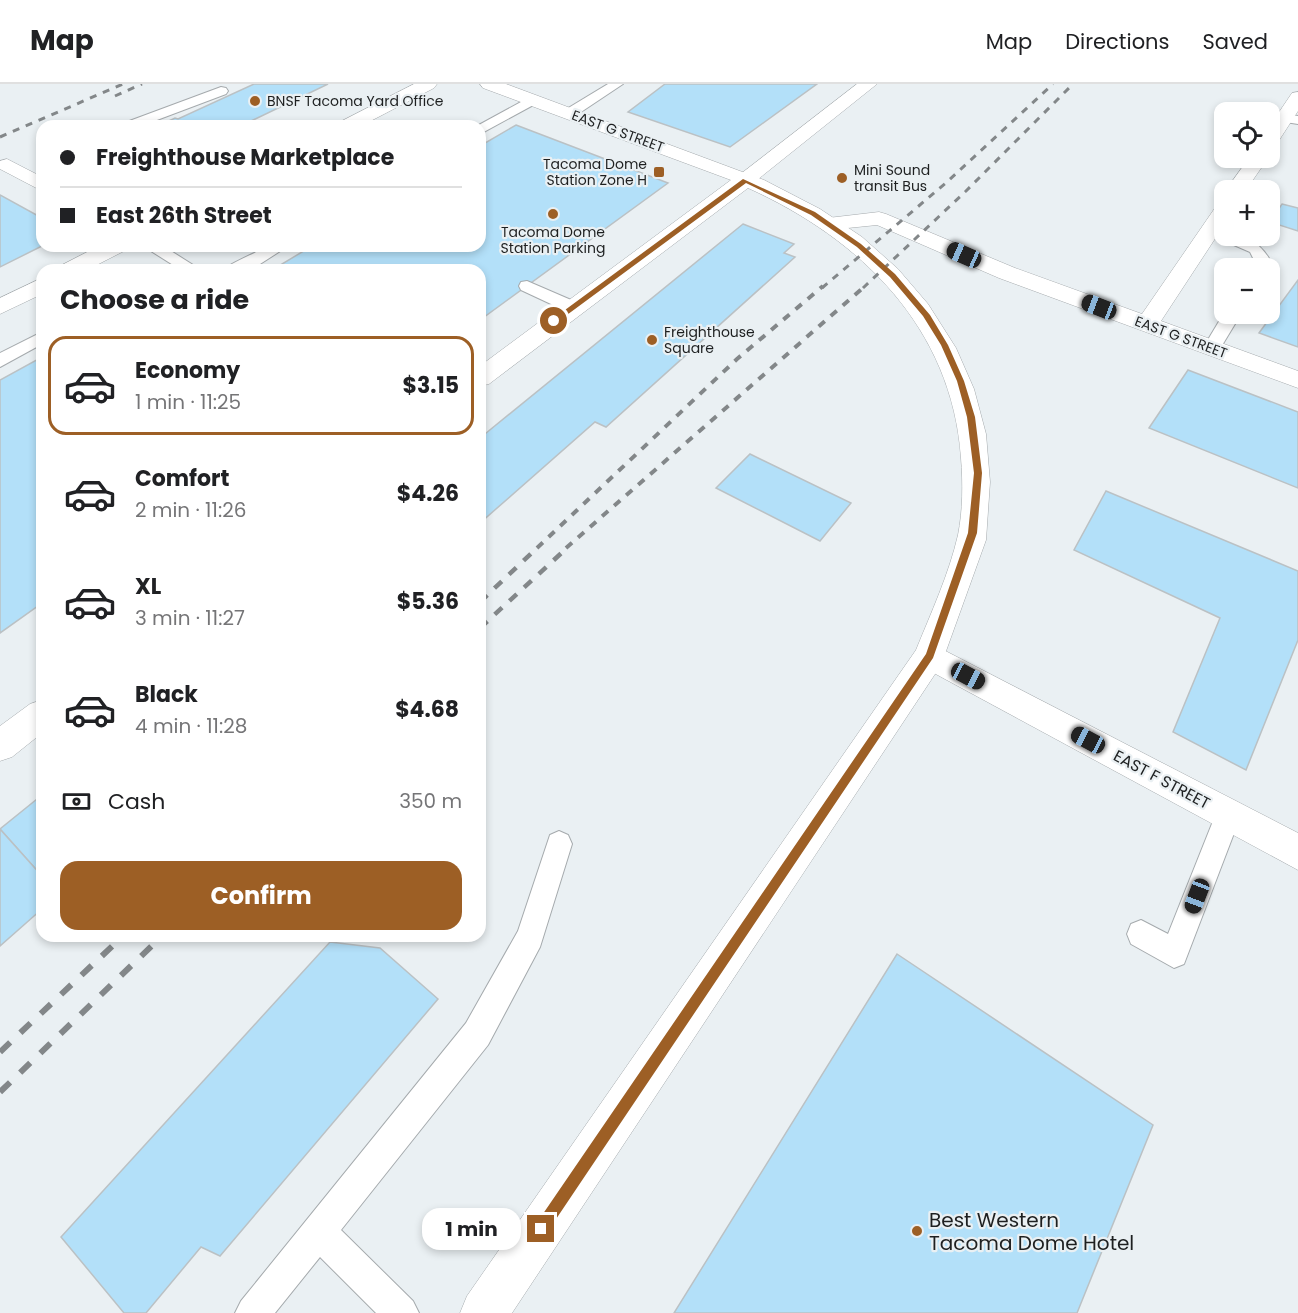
<!DOCTYPE html>
<html lang="en">
<head>
<meta charset="utf-8">
<style>
	:root { --surface:#fff; --page:#f6f6f6; --text:#202124; --muted:#757577; --line:#e0e0e0; --accent:#9d5f25 }
	body { margin:0; font-family:Poppins,sans-serif; background:var(--page); color:var(--text); height:100vh; display:flex; flex-direction:column; font-size:22px; white-space:nowrap }
	* { box-sizing:border-box; margin:0 }
	p { font-size:20px; color:var(--muted) }
	.icon { flex:none; width:33px; height:33px; fill:none; stroke:currentColor; stroke-width:2; stroke-linecap:round; stroke-linejoin:round }
	.map { position:relative; flex:1; overflow:hidden }
	.side { position:absolute; left:36px; top:180px; width:450px; height:678px; display:flex; flex-direction:column; background:var(--surface); border-radius:18px; box-shadow:0 3px 9px #0003 }
	.side>* { flex:none }
	.top-card { position:absolute; left:36px; top:36px; width:450px; height:132px; border-radius:18px; box-shadow:0 3px 9px #0003; display:grid; align-content:center; height:132px; padding:0 24px; background:var(--surface) }
	.tools { position:absolute; left:1214px; top:18px; display:grid; gap:12px }
	.tools a { display:grid; place-items:center; width:66px; height:66px; border-radius:12px; background:var(--surface); box-shadow:0 3px 9px #0003; font-size:30px }
	.end { position:absolute; width:27px; height:27px; margin:-14px; border:8px solid #9d5f25; background:#fff; box-shadow:0 0 0 3px #fff }
	.from { border-radius:50% }
	.bubble { position:absolute; height:42px; border-radius:18px; background:var(--surface); box-shadow:0 3px 9px #0003; font-size:20px; font-weight:700; line-height:42px; text-align:center }
	.car { position:absolute; width:18px; height:36px; margin:-18px -9px; border-radius:8px; box-shadow:0 0 4px 2px #0007; background:linear-gradient(#222 24%,#8ab4d8 0 40%,#222 0 76%,#8ab4d8 0 86%,#222 0) }
	.top-card b { display:flex; align-items:center; gap:21px; height:57px; font-size:22px }
	.top-card b+b { border-top:2px solid var(--line) }
	.top-card i { width:15px; height:15px; background:var(--text) }
	ul { padding:0; list-style:none }
	li { display:flex; align-items:center; gap:18px; height:99px; margin:0 12px 9px; padding:0 12px; border:3px solid transparent; border-radius:18px }
	li div { flex:1 }
	li b { display:block; font-size:22px }
	li em { font-style:normal; font-weight:700 }
	li.selected { border-color:var(--accent) }
	li>.icon { width:54px; height:54px; stroke-width:1.5 }
	h2 { padding:0 24px; font-size:27px; line-height:72px }
	.pay { display:flex; align-items:center; gap:15px; height:66px; padding:0 24px; font-size:22px }
	.pay p { margin-inline-start:auto }
	.cta { display:flex; gap:12px; margin-top:auto; padding:12px 24px }
	.cta a { flex:1; height:69px; border-radius:18px; background:var(--accent); color:#fff; font-size:24px; font-weight:700; line-height:69px; text-align:center }
	header { display:flex; align-items:center; gap:36px; box-sizing:border-box; height:84px; padding:0 30px; background:var(--surface); border-bottom:2px solid var(--line) }
	header strong { font-size:28px }
	nav { display:flex; gap:33px; margin-inline-start:auto; font-size:21px }
	.map>svg:first-child { display:block }
	.building { fill:#b3e0f9; stroke:#bbc1c4; stroke-width:1.5 }
	.lines { fill:none; stroke-linecap:round; stroke-linejoin:round }
	.service-casing { stroke:#a5aaad; stroke-width:2 }
	.minor-casing { stroke:#a5aaad; stroke-width:1 }
	.tertiary-casing { stroke:#a5aaad; stroke-width:1 }
	.secondary-casing { stroke:#a5aaad; stroke-width:1 }
	.service { fill:#fff; fill-rule:evenodd }
	.minor { fill:#fff; fill-rule:evenodd }
	.tertiary { fill:#fff; fill-rule:evenodd }
	.secondary { fill:#fff; fill-rule:evenodd }
	.rail-far3 { stroke:#838789; stroke-width:3; stroke-dasharray:7 7; stroke-linecap:butt }
	.rail-far2 { stroke:#838789; stroke-width:4; stroke-dasharray:8 8; stroke-linecap:butt }
	.rail-far1 { stroke:#838789; stroke-width:4.5; stroke-dasharray:10 10; stroke-linecap:butt }
	.rail { stroke:#838789; stroke-width:6; stroke-dasharray:14 14; stroke-linecap:butt }
	.route { fill:#9d5f25 }
	.poi-dot { fill:#9d5f25; stroke:#eaf0f3; stroke-width:2 }
	.labels { text-anchor:middle; stroke-width:4.5; stroke-linejoin:round; paint-order:stroke }
	.far-poi-label { font-size:14px; fill:#1e2021; stroke:#eaf0f3; text-anchor:start }
	.far-street-label { font-size:14px; fill:#1e2021; stroke:#eaf0f3 }
	.street-label { font-size:16px; fill:#1e2021; stroke:#eaf0f3 }
	.near-poi-label { font-size:20px; fill:#1e2021; stroke:#eaf0f3; text-anchor:start }
</style>
</head>
<body>
<header>
<strong>Map</strong>
<nav><a>Map</a><a>Directions</a><a>Saved</a></nav>
</header>
<div class="map">
<svg width="1298" height="1229" viewBox="0 0 1298 1229">
	<rect width="100%" height="100%" fill="#eaf0f3"/>
	<g class="building">
		<path d="M254 0H328L245 40 241 38 233 42H158L175 34 178 35Z"/>
		<path d="M665 0H817L730 63 628 28Z"/>
		<path d="M516 41 668 99 480 236V186H272L312 162H480V62Z"/>
		<path d="M0 111 42 134V162L0 183Z"/>
		<path d="M1282 120 1298 124V147L1270 138Z"/>
		<path d="M743 140 794 160 784 169 795 173 606 343 595 338 480 439V354Z"/>
		<path d="M1298 196V263L1259 249Z"/>
		<path d="M42 273V519L0 549V296Z"/>
		<path d="M1188 286 1298 328V404L1149 344Z"/>
		<path d="M750 370 851 419 820 457 716 404Z"/>
		<path d="M1106 407 1298 487V556L1246 686 1173 648 1220 534 1074 466Z"/>
		<path d="M42 711V792L0 745Z"/>
		<path d="M0 745 42 792V825L0 862Z"/>
		<path d="M330 858 380 864 438 915 220 1172 201 1163 146 1229H124L61 1153Z"/>
		<path d="M897 870 1153 1041 1077 1229H674Z"/>
	</g>
	<g class="lines">
		<defs>
			<g id="service">
				<path d="M608 0H623L575 32H565L563 29 565 26Z"/>
				<path d="M221 3 226 4 228 7 226 10 141 42H122L124 39Z"/>
				<path d="M532 12 539 16 537 19 480 50V42H477Z"/>
				<path d="M1284 30 1298 32V40L1279 37 1277 34 1279 31Z"/>
				<path d="M1224 148V152C1246 152 1259 157 1270 176L1267 184H1251L1254 176 1250 168 1220 155 1218 152Z"/>
				<path d="M143 162H163L201 186H181Z"/>
				<path d="M269 162H288L257 182 247 186H223C227 181 259 167 269 162Z"/>
				<path d="M527 197 578 219 580 223 578 227H566L521 206 519 202 521 198Z"/>
				<path d="M1224 229 1241 230 1218 268H1206L1203 264Z"/>
				<path d="M42 248V260L0 283V269Z"/>
				<path d="M1228 719 1237 722 1241 731 1184 880 1174 884 1131 860 1127 850 1131 840 1141 836 1168 850 1219 722Z"/>
				<path d="M559 747 568 751 572 760 540 863 488 961 341 1146 413 1217 419 1229H376L320 1173 275 1229H235L241 1217 466 939 518 847 550 751Z"/>
			</g>
			<g id="minor">
				<path d="M857 0H877L752 100H738L735 96 738 92Z"/>
				<path d="M1298 8V27L1276 61 1269 63V43L1292 9Z"/>
				<path d="M1249 74H1268L1246 106H1226Z"/>
				<path d="M7 75 42 93V107L0 85V77Z"/>
				<path d="M1224 119V141L1161 237 1298 287V304L999 194 877 141 828 146 821 144 817 140 821 136 828 134 879 128 886 130 1015 184 1142 230 1217 121Z"/>
				<path d="M930 559 1298 749V786L919 581 914 572 919 563Z"/>
			</g>
			<g id="tertiary">
				<path d="M480 0H506L764 96 820 125 862 153 898 185 928 220 956 264 974 305 986 350 990 398 986 456 941 581 512 1229H460L467 1212 916 566C931 529 949 490 958 451 963 426 963 399 961 374 952 244 861 155 748 104L489 300 480 302V282L731 96 483 4Z"/>
				<path d="M42 616V649L12 673 0 677V642L30 620Z"/>
			</g>
			<g id="secondary">
				<path d="M414 0H437L434 4 361 42H338L340 38Z"/>
				<path d="M99 162H127L124 167 87 186H59L62 181Z"/>
				<path d="M42 194V210L0 230V214Z"/>
			</g>
		</defs>
		<use href="#service" class="service-casing"/>
		<use href="#minor" class="minor-casing"/>
		<use href="#tertiary" class="tertiary-casing"/>
		<use href="#secondary" class="secondary-casing"/>
		<use href="#service" class="service"/>
		<use href="#minor" class="minor"/>
		<use href="#tertiary" class="tertiary"/>
		<use href="#secondary" class="secondary"/>
		<g class="rail-far3">
			<path d="M115 12 142 0"/>
			<path d="M0 53 123 0"/>
			<path d="M822 204 947 98 1053 0"/>
			<path d="M863 204 966 107 1073 0"/>
		</g>
		<g class="rail-far2">
			<path d="M537 464 737 275 823 202"/>
			<path d="M566 464 865 202"/>
		</g>
		<g class="rail-far1">
			<path d="M480 518 538 463"/>
			<path d="M480 544 568 463"/>
		</g>
		<g class="rail">
			<path d="M0 968 123 852"/>
			<path d="M0 1008 162 852"/>
		</g>
	</g>
	<path class="route" d="M743 95 815 128 861 160 895 190 930 231 948 261 964 297 975 333 982 389 977 449 933 574 546 1150 541 1152 536 1150 534 1145 536 1140 926 570 968 449 974 389 967 333 957 297 941 261 923 232 890 193 857 163 811 131 746 99 556 239 550 237Z"/>
	<g class="poi-dot">
		<circle cx="255" cy="17" r="6"/>
		<rect x="653" y="82" width="12" height="12" rx="3"/>
		<circle cx="842" cy="94" r="6"/>
		<circle cx="553" cy="130" r="6"/>
		<circle cx="652" cy="256" r="6"/>
		<circle cx="917" cy="1147" r="6"/>
	</g>
	<g class="labels">
		<g class="far-poi-label">
			<text x="267" y="22">BNSF Tacoma Yard Office</text>
			<text x="647" y="85" text-anchor="end">Tacoma Dome<tspan x="647" dy="16">Station Zone H</tspan></text>
			<text x="854" y="91">Mini Sound<tspan x="854" dy="16">transit Bus</tspan></text>
			<text x="553" y="153" text-anchor="middle">Tacoma Dome<tspan x="553" dy="16">Station Parking</tspan></text>
			<text x="664" y="253">Freighthouse<tspan x="664" dy="16">Square</tspan></text>
		</g>
		<g class="far-street-label">
			<text transform="translate(618 47) rotate(20)" y="5">EAST G STREET</text>
			<text transform="translate(1181 253) rotate(20)" y="5">EAST G STREET</text>
		</g>
		<g class="street-label">
			<text transform="translate(1162 695) rotate(28)" y="6">EAST F STREET</text>
		</g>
		<g class="near-poi-label">
			<text x="929" y="1143">Best Western<tspan x="929" dy="23">Tacoma Dome Hotel</tspan></text>
		</g>
	</g>
</svg>
<div class="tools">
<a><svg class="icon" aria-label="locate" viewBox="0 0 24 24"><circle cx="12" cy="12" r="6"/><path d="M12 2v4M12 18v4M2 12h4M18 12h4"/></svg></a>
<a>+</a>
<a>−</a>
</div>
<i class="end from" style="left:554px;top:237px"></i>
<i class="end" style="left:541px;top:1145px"></i>
<div class="bubble" style="left:422px;top:1124px;width:99px">1 min</div>
<i class="car" style="left:964px;top:171px;rotate:294deg"></i>
<i class="car" style="left:1099px;top:223px;rotate:291deg"></i>
<i class="car" style="left:968px;top:592px;rotate:118deg"></i>
<i class="car" style="left:1088px;top:656px;rotate:298deg"></i>
<i class="car" style="left:1197px;top:812px;rotate:201deg"></i>
<div class="top-card">
<b><i class="from"></i>Freighthouse Marketplace</b>
<b><i></i>East 26th Street</b>
</div>
<section class="side">
<h2>Choose a ride</h2>
<ul>
<li class="selected"><svg class="icon" aria-label="car" viewBox="0 0 24 24"><path d="M5 17H2v-5l4-1 3-4h7l3 4 3 1v5h-3M9 17h6M6 11h13"/><circle cx="7" cy="17" r="2"/><circle cx="17" cy="17" r="2"/></svg><div><b>Economy</b><p>1 min · 11:25</p></div><em>$3.15</em></li>
<li><svg class="icon" aria-label="car" viewBox="0 0 24 24"><path d="M5 17H2v-5l4-1 3-4h7l3 4 3 1v5h-3M9 17h6M6 11h13"/><circle cx="7" cy="17" r="2"/><circle cx="17" cy="17" r="2"/></svg><div><b>Comfort</b><p>2 min · 11:26</p></div><em>$4.26</em></li>
<li><svg class="icon" aria-label="car" viewBox="0 0 24 24"><path d="M5 17H2v-5l4-1 3-4h7l3 4 3 1v5h-3M9 17h6M6 11h13"/><circle cx="7" cy="17" r="2"/><circle cx="17" cy="17" r="2"/></svg><div><b>XL</b><p>3 min · 11:27</p></div><em>$5.36</em></li>
<li><svg class="icon" aria-label="car" viewBox="0 0 24 24"><path d="M5 17H2v-5l4-1 3-4h7l3 4 3 1v5h-3M9 17h6M6 11h13"/><circle cx="7" cy="17" r="2"/><circle cx="17" cy="17" r="2"/></svg><div><b>Black</b><p>4 min · 11:28</p></div><em>$4.68</em></li>
</ul>
<div class="pay"><svg class="icon" aria-label="cash" viewBox="0 0 24 24"><path d="M3 7h18v10H3z"/><circle cx="12" cy="12" r="2"/></svg>Cash<p>350 m</p></div>
<div class="cta"><a>Confirm</a></div>
</section>
</div>
</body>
</html>
